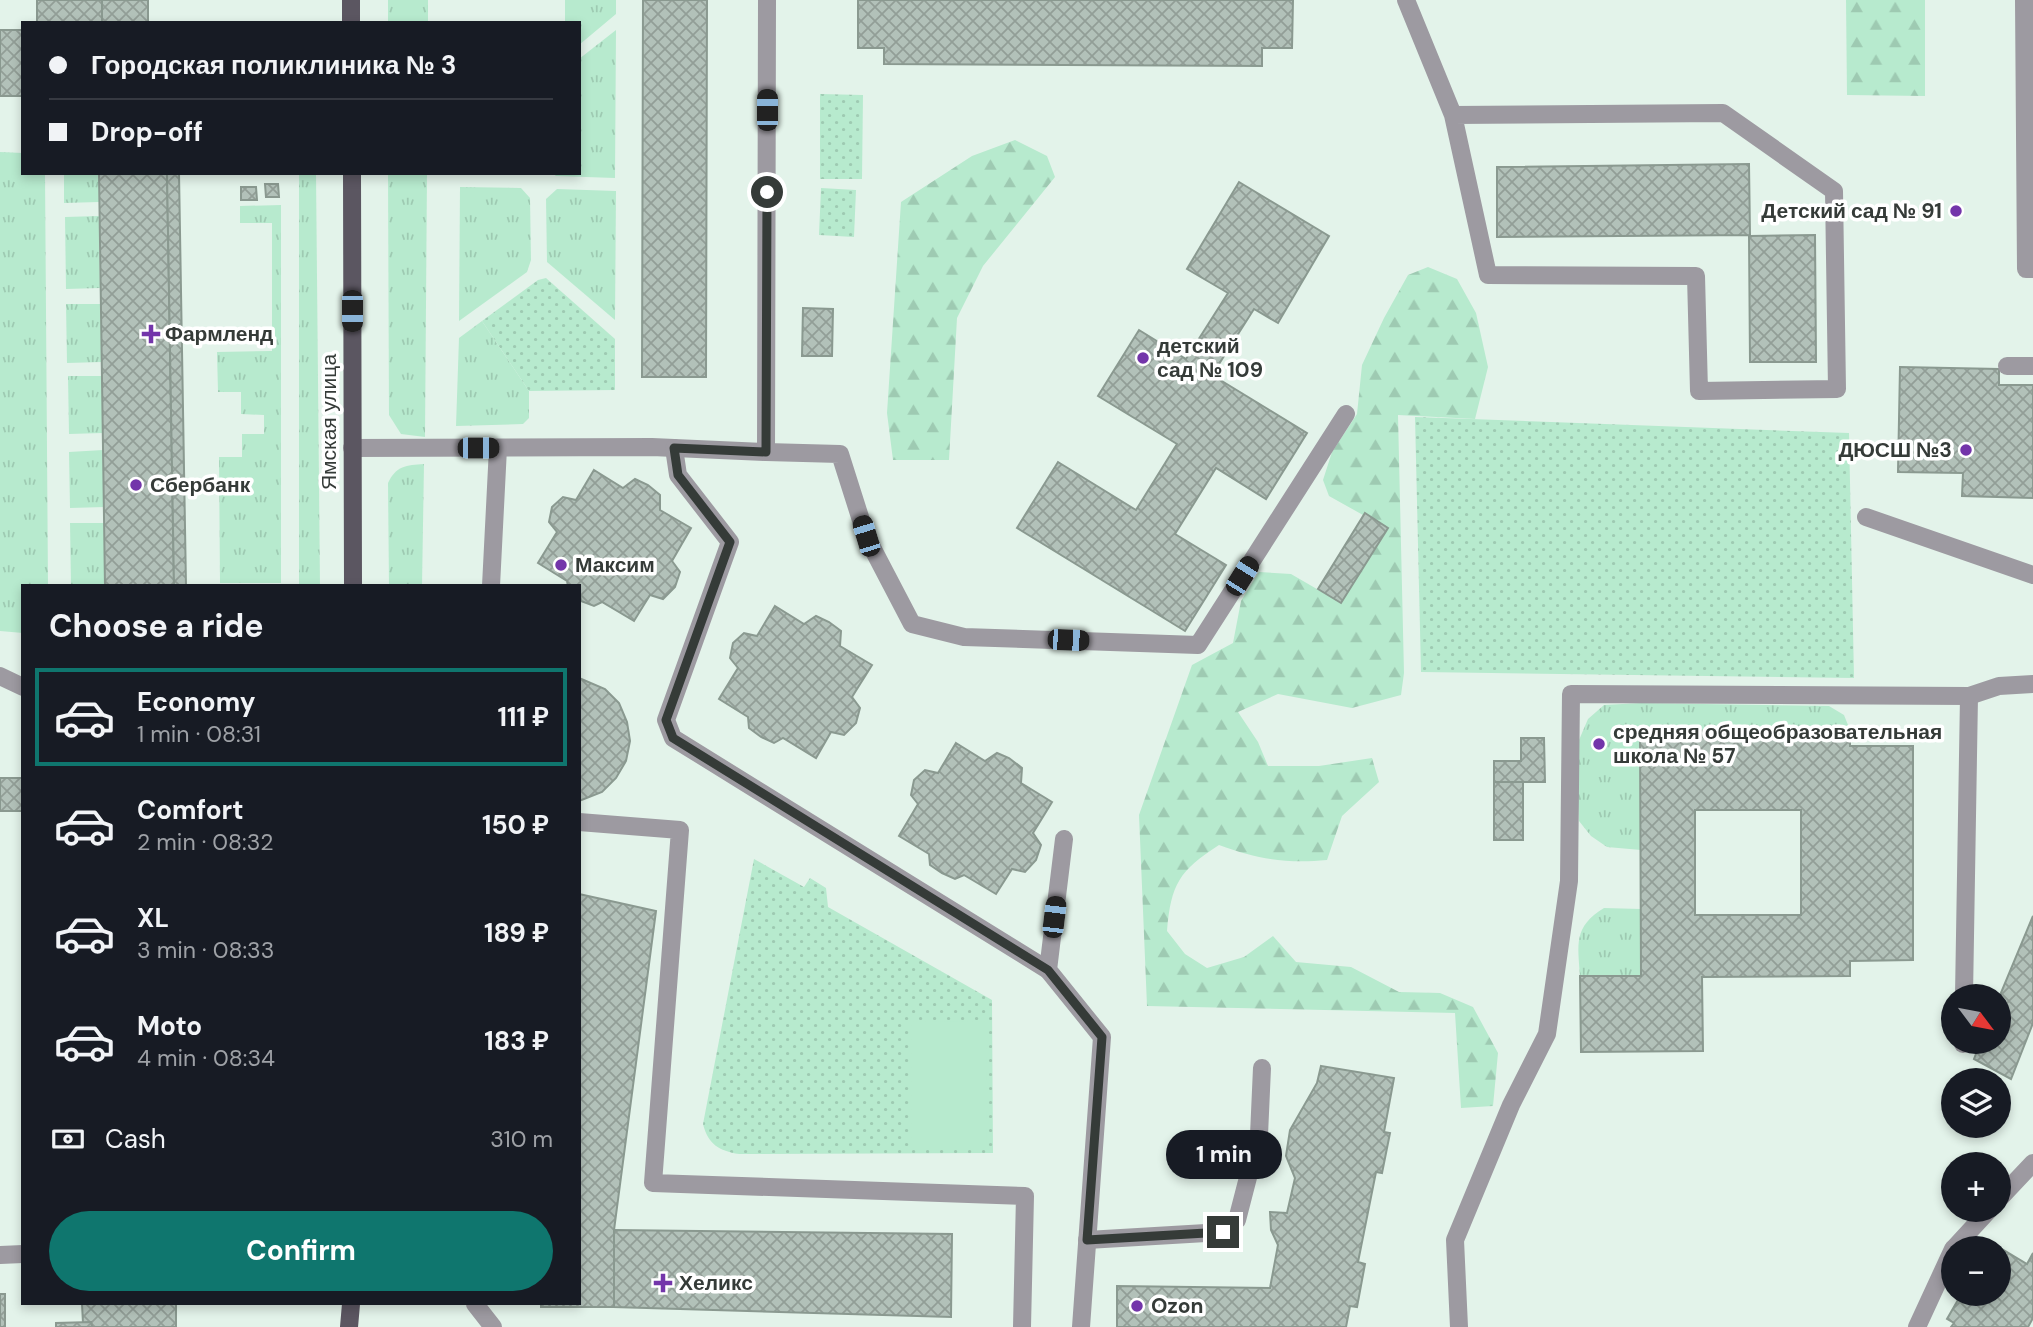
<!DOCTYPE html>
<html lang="en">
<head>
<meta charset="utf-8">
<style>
	:root { --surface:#171b24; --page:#20242c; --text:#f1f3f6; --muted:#9ea1a6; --line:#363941; --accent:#0f766e }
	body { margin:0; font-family:"DM Sans",sans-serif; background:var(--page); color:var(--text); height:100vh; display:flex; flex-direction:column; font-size:26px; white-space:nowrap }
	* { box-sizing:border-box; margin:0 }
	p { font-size:23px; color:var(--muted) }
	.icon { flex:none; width:38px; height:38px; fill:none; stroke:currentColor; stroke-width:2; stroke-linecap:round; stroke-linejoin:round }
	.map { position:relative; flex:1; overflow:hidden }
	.drawer { position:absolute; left:21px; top:584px; width:560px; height:721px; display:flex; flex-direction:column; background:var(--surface); border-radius:0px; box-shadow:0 4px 10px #0003 }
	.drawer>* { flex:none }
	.guide { position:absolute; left:21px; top:21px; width:560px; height:154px; border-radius:0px; box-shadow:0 4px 10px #0003; display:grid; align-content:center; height:154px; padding:0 28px; background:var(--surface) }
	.needle { width:46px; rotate:122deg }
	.buttons { position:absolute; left:1941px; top:984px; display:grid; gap:14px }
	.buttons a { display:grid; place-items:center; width:70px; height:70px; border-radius:50%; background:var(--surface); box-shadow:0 4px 10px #0003; font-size:35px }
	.end { position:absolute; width:32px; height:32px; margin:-16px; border:9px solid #353b38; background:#fff; box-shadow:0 0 0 4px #fff }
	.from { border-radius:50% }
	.bubble { position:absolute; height:49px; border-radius:24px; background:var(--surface); box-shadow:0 4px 10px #0003; font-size:23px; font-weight:700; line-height:49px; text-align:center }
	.car { position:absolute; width:21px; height:42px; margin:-21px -10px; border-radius:9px; box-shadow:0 0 5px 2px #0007; background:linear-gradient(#222 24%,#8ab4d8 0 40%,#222 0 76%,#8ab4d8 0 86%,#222 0) }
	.guide b { display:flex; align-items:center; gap:24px; height:66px; font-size:26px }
	.guide b+b { border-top:2px solid var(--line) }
	.guide i { width:18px; height:18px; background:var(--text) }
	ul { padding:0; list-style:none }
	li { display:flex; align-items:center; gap:21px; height:98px; margin:0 14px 10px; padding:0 14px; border:4px solid transparent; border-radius:0px }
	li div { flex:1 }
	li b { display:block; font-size:26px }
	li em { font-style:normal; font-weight:700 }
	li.selected { border-color:var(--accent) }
	li>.icon { width:63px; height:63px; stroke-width:1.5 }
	h2 { padding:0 28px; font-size:32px; line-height:84px }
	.pay { display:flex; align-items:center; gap:18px; height:77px; padding:0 28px; font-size:26px }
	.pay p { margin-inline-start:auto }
	.action { display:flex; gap:14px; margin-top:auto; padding:14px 28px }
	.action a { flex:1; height:80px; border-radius:42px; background:var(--accent); color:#fff; font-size:28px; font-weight:700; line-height:80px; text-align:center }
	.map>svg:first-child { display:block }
	.grass { fill:url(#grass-tufts) }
	.forest { fill:url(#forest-firs) }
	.park { fill:url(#park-dots) }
	.pitch { fill:#b7eace }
	.building { fill:url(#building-cross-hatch); stroke:#8a9990; stroke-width:2; fill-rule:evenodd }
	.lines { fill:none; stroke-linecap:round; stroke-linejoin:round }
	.minor { stroke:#9d9aa1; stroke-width:18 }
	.major { stroke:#5b5661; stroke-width:18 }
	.route { stroke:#353b38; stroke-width:9 }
	.poi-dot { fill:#7335aa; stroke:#fff; stroke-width:2.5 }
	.labels { text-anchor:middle; stroke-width:7; stroke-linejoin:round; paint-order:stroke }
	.poi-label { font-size:21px; font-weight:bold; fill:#353b38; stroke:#fff; text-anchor:start }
	.street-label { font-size:21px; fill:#353b38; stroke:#fff }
</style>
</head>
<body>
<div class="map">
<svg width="2033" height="1327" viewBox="0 0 2033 1327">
	<defs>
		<pattern id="grass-tufts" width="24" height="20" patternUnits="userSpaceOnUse" patternTransform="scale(1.75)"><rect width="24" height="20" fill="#b7eace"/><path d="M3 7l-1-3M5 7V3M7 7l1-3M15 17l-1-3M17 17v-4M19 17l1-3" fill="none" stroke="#9ecab2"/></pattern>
		<pattern id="forest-firs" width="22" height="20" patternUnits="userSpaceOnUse" patternTransform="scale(1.75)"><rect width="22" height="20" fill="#b7eace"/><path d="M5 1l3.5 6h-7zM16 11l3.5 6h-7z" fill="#9ecab2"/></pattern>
		<pattern id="park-dots" width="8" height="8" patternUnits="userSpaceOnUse" patternTransform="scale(1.75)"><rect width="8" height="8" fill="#b7eace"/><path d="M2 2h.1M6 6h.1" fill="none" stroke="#9ecab2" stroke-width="1.8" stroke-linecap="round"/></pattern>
		<pattern id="building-cross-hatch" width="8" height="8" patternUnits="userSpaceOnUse" patternTransform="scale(1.75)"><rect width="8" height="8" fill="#b2c1b9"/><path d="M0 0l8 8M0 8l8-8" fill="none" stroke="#929e97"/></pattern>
	</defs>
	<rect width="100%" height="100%" fill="#e3f3ea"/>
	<g class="grass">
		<rect x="388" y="0" width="40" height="23"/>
		<path d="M565 0H616V14L579 45V23H565Z"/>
		<path d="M616 30 615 178 556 176 552 173H579V59Z"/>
		<path d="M0 152 23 153V173H45L48 586H23V633L0 631Z"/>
		<path d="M64 173H99V202L64 203Z"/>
		<path d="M299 173H316L320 586H299Z"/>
		<path d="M388 173H427L425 437 401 434 389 415Z"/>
		<path d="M460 187 521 188 530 198 531 260 527 272 459 321Z"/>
		<path d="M557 189 616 191 615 320 547 262 546 199Z"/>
		<path d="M281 205V583H220L219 457H242V434H264V415L241 414V392H218L217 352 272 351V223H240V206Z"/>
		<path d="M99 216 100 288 66 289 65 217Z"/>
		<path d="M66 304H101L102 362 67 363Z"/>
		<path d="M482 321 529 391V418L523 424 456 426 459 338Z"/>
		<path d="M68 376H102L103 433 69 434Z"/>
		<path d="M103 450 105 507 70 508 69 452Z"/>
		<path d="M424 464 422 586H389L388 483C396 466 406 465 424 464Z"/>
		<path d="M70 523H104L105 586H71Z"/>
		<path d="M1641 703 1829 706 1844 715 1850 730 1640 731 1641 850 1607 847 1591 836 1579 821 1577 783 1579 740 1588 719 1604 705Z"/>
		<path d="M1604 908 1641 909V976H1580C1578 944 1573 927 1604 908Z"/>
	</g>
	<g class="forest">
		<path d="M1846 0H1925V96L1847 95Z"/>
		<path d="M1015 140 1047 156 1055 177 983 266 957 318 949 460H893L887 413 901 202 972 156Z"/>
		<path d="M1428 267 1457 279 1476 313 1488 367 1475 419 1398 415 1404 673 1401 695 1352 708 1278 694 1238 712 1258 742 1268 766H1319L1372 758 1379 782 1342 816 1327 860C1287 864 1257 859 1219 845 1179 871 1171 884 1167 931L1185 954 1207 968 1244 957 1273 936 1296 962 1351 967 1399 992 1440 993 1473 1007 1498 1053 1493 1106 1461 1108 1455 1013 1147 1006 1139 815 1192 665 1233 643 1241 601 1259 572 1291 574 1341 603 1388 529 1329 496 1323 480 1332 452 1357 414 1362 365 1384 318 1408 275Z"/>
	</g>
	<g class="park">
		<path d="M820 94 863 95 862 179H820Z"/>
		<path d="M821 188 856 190 854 237 819 235Z"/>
		<path d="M546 278 615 339V390L529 391 482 321 538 280Z"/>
		<path d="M1415 417 1849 433 1854 678 1421 672Z"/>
		<path d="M754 859 804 887 810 878 826 888 828 907 992 1000 993 1153 739 1154C719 1151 708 1144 703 1124Z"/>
	</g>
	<path class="pitch" d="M986 1021 987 1147H912V1022Z"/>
	<g class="building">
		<rect x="37" y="0" width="65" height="23"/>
		<rect x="102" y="0" width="46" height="23"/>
		<path d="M643 0H707L706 377H642Z"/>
		<path d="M858 0H1293L1292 48H1262V66L884 64V48H858Z"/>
		<rect x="0" y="30" width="23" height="66"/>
		<path d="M1749 164 1750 236 1815 235 1816 362H1750L1749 235 1497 237V167Z"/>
		<path d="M99 173H167L174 586H105Z"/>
		<path d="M167 173H179L186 586H174Z"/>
		<path d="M1239 182 1329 236 1278 323 1254 309 1212 375 1307 433 1266 499 1216 468 1175 534 1226 565 1185 631 1017 528 1058 462 1136 510 1177 444 1098 396 1139 330 1186 359 1228 293 1187 269Z"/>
		<path d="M265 184H278L279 197H266Z"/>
		<path d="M241 187H256L257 200H241Z"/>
		<path d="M803 308 833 309 832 356H802Z"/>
		<path d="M1900 367 1999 369V385H2033V498L1962 496 1963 473 1898 472Z"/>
		<path d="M594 470 623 488 635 479 648 485 660 495V510L691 528 672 561 680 572 675 587 663 599 650 595 634 621 602 602 594 606 581 601 579 586H568L567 581 538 563 557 532 549 522 552 507 563 497 576 500Z"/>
		<path d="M1365 513 1388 528 1341 603 1318 589Z"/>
		<path d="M775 606 804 624 816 616 829 622 841 631 840 646 872 665 852 697 860 708 856 723 844 735 831 732 816 758 783 738 774 743 761 737 749 728 748 717 719 699 738 668 730 658 733 643 744 633 757 636Z"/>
		<path d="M579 678 605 689 619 703 627 722 630 741 626 761 616 778 602 792 579 801Z"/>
		<path d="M1850 730V746H1913V960L1850 961V976L1702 977 1703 1051 1581 1052 1580 976H1641L1640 731ZM1695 810H1801V915H1695Z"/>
		<path d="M1521 738H1544L1545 782H1494V761H1521Z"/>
		<path d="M956 743 985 761 997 753 1009 758 1022 768 1021 783 1052 802 1033 833 1041 845 1036 860 1025 872 1012 869 996 894 964 875 955 879 942 873 930 865 929 854 899 836 918 804 911 795 914 780 925 770 938 773Z"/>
		<rect x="0" y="778" width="23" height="33"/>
		<rect x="1494" y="782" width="29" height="58"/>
		<path d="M579 894 656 911 614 1230V1307H541V1304H579Z"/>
		<path d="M2033 916V1023L2011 1079 1974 1059 1981 1041H1998V1000Z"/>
		<path d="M1321 1066 1394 1078 1384 1132 1390 1133 1382 1173 1376 1172 1358 1262 1365 1264 1357 1307 1350 1306 1346 1327H1117V1286L1270 1288 1278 1245 1271 1230 1270 1212 1287 1213 1295 1178 1286 1156 1290 1130 1317 1083Z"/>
		<path d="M614 1230 952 1234 951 1317 614 1307Z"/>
		<path d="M1997 1246 2027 1264 2033 1253V1318L2028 1327H1951L1954 1323 1947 1319 1962 1293H1998Z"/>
		<rect x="0" y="1294" width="5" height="33"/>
		<path d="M82 1304H176V1327H92L91 1322 83 1323Z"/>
		<path d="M91 1322 92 1327H56V1323Z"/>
	</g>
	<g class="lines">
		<g class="minor">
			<path d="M1406 0 1453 115 1488 275 1696 276 1699 391 1837 389 1834 191 1723 113 1453 115"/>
			<path d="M2024 0 2026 269H2033"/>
			<path d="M2007 366H2033"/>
			<path d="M352 448 652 447 766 452 767 0"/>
			<path d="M674 448 678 475 730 542 666 720 673 738 1048 970"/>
			<path d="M766 452 840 454 866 536 912 624 964 637 1198 645 1346 414"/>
			<path d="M1866 517 2033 575"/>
			<path d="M491 586 498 448"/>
			<path d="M0 676 23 687"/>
			<path d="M579 822 680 830 653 1183 1025 1196 1022 1327"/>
			<path d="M1064 839 1048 970 1102 1037 1081 1327"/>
			<path d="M1964 996 1969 696"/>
			<path d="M1963 1044V1041"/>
			<path d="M1998 1200 2033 1163"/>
			<path d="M1087 1240 1223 1232 1237 1220 1259 1135 1262 1068"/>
			<path d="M1954 1248 1990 1209"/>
			<path d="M0 1255 23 1254"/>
			<path d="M475 1304 493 1327"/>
			<path d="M1459 1327 1455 1240 1511 1105 1547 1034 1569 881 1571 694 1969 696 1999 686 2033 684"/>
			<path d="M1917 1327 1953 1249"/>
		</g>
		<g class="major">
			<path d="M351 0V23"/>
			<path d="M352 173 353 586"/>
			<path d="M349 1327 351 1304"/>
		</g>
	</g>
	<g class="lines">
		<path class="route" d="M767 192 766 452 674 448 678 475 730 542 666 720 673 738 1048 970 1102 1037 1087 1240 1223 1232"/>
	</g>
	<g class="poi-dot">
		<circle cx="1956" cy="211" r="7"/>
		<path d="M147.5 323.5h7v7h7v7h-7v7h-7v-7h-7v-7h7z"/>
		<circle cx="1143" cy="358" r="7"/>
		<circle cx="1966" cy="450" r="7"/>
		<circle cx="136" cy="485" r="7"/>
		<circle cx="561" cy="565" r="7"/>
		<circle cx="1599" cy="744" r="7"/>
		<path d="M659.5 1272.5h7v7h7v7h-7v7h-7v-7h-7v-7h7z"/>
		<circle cx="1137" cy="1306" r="7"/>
	</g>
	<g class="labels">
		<g class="poi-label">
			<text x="1942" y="218" text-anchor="end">Детский сад № 91</text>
			<text x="165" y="341">Фармленд</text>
			<text x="1157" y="353">детский<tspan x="1157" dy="24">сад № 109</tspan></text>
			<text x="1952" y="457" text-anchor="end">ДЮСШ №3</text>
			<text x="150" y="492">Сбербанк</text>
			<text x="575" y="572">Максим</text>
			<text x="1613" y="739">средняя общеобразовательная<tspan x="1613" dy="24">школа № 57</tspan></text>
			<text x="679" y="1290">Хеликс</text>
			<text x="1151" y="1313">Ozon</text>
		</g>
		<g class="street-label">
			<text transform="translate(329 422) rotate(-90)" y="7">Ямская улица</text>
		</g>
	</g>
</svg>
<div class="buttons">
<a><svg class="needle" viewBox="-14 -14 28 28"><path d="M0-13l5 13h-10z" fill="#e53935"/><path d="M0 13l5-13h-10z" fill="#9ea1a6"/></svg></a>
<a><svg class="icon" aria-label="layers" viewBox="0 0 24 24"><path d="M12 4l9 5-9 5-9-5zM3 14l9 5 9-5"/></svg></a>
<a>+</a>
<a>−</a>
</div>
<i class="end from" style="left:767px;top:192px"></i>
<i class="end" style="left:1223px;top:1232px"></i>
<div class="bubble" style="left:1166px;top:1130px;width:116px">1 min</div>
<i class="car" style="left:767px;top:110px;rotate:0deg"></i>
<i class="car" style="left:352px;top:311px;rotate:180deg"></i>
<i class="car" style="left:478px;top:448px;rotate:90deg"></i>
<i class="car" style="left:866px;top:536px;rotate:343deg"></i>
<i class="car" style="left:1242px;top:576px;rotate:32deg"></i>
<i class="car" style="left:1068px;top:640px;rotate:92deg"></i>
<i class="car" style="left:1054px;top:917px;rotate:7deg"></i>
<div class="guide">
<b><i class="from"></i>Городская поликлиника № 3</b>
<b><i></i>Drop-off</b>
</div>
<section class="drawer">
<h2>Choose a ride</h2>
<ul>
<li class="selected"><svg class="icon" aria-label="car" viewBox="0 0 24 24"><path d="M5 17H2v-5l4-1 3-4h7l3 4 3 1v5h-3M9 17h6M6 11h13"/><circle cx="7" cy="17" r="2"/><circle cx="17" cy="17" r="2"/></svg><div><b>Economy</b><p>1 min · 08:31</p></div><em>111 ₽</em></li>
<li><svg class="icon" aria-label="car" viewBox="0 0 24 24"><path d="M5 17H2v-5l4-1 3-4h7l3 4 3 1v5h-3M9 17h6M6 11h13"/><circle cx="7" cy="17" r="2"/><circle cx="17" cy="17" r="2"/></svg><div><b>Comfort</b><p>2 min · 08:32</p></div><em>150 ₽</em></li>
<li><svg class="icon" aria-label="car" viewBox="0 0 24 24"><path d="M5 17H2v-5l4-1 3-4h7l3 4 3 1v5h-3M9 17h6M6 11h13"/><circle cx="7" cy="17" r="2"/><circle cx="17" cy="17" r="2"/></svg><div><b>XL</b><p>3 min · 08:33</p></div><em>189 ₽</em></li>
<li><svg class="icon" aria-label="car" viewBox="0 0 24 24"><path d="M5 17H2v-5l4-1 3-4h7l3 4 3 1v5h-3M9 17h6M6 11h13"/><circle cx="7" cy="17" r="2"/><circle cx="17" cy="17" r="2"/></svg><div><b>Moto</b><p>4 min · 08:34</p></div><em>183 ₽</em></li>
</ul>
<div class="pay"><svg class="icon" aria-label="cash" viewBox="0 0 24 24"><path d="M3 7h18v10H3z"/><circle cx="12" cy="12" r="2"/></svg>Cash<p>310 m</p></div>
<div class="action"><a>Confirm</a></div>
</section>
</div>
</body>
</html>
